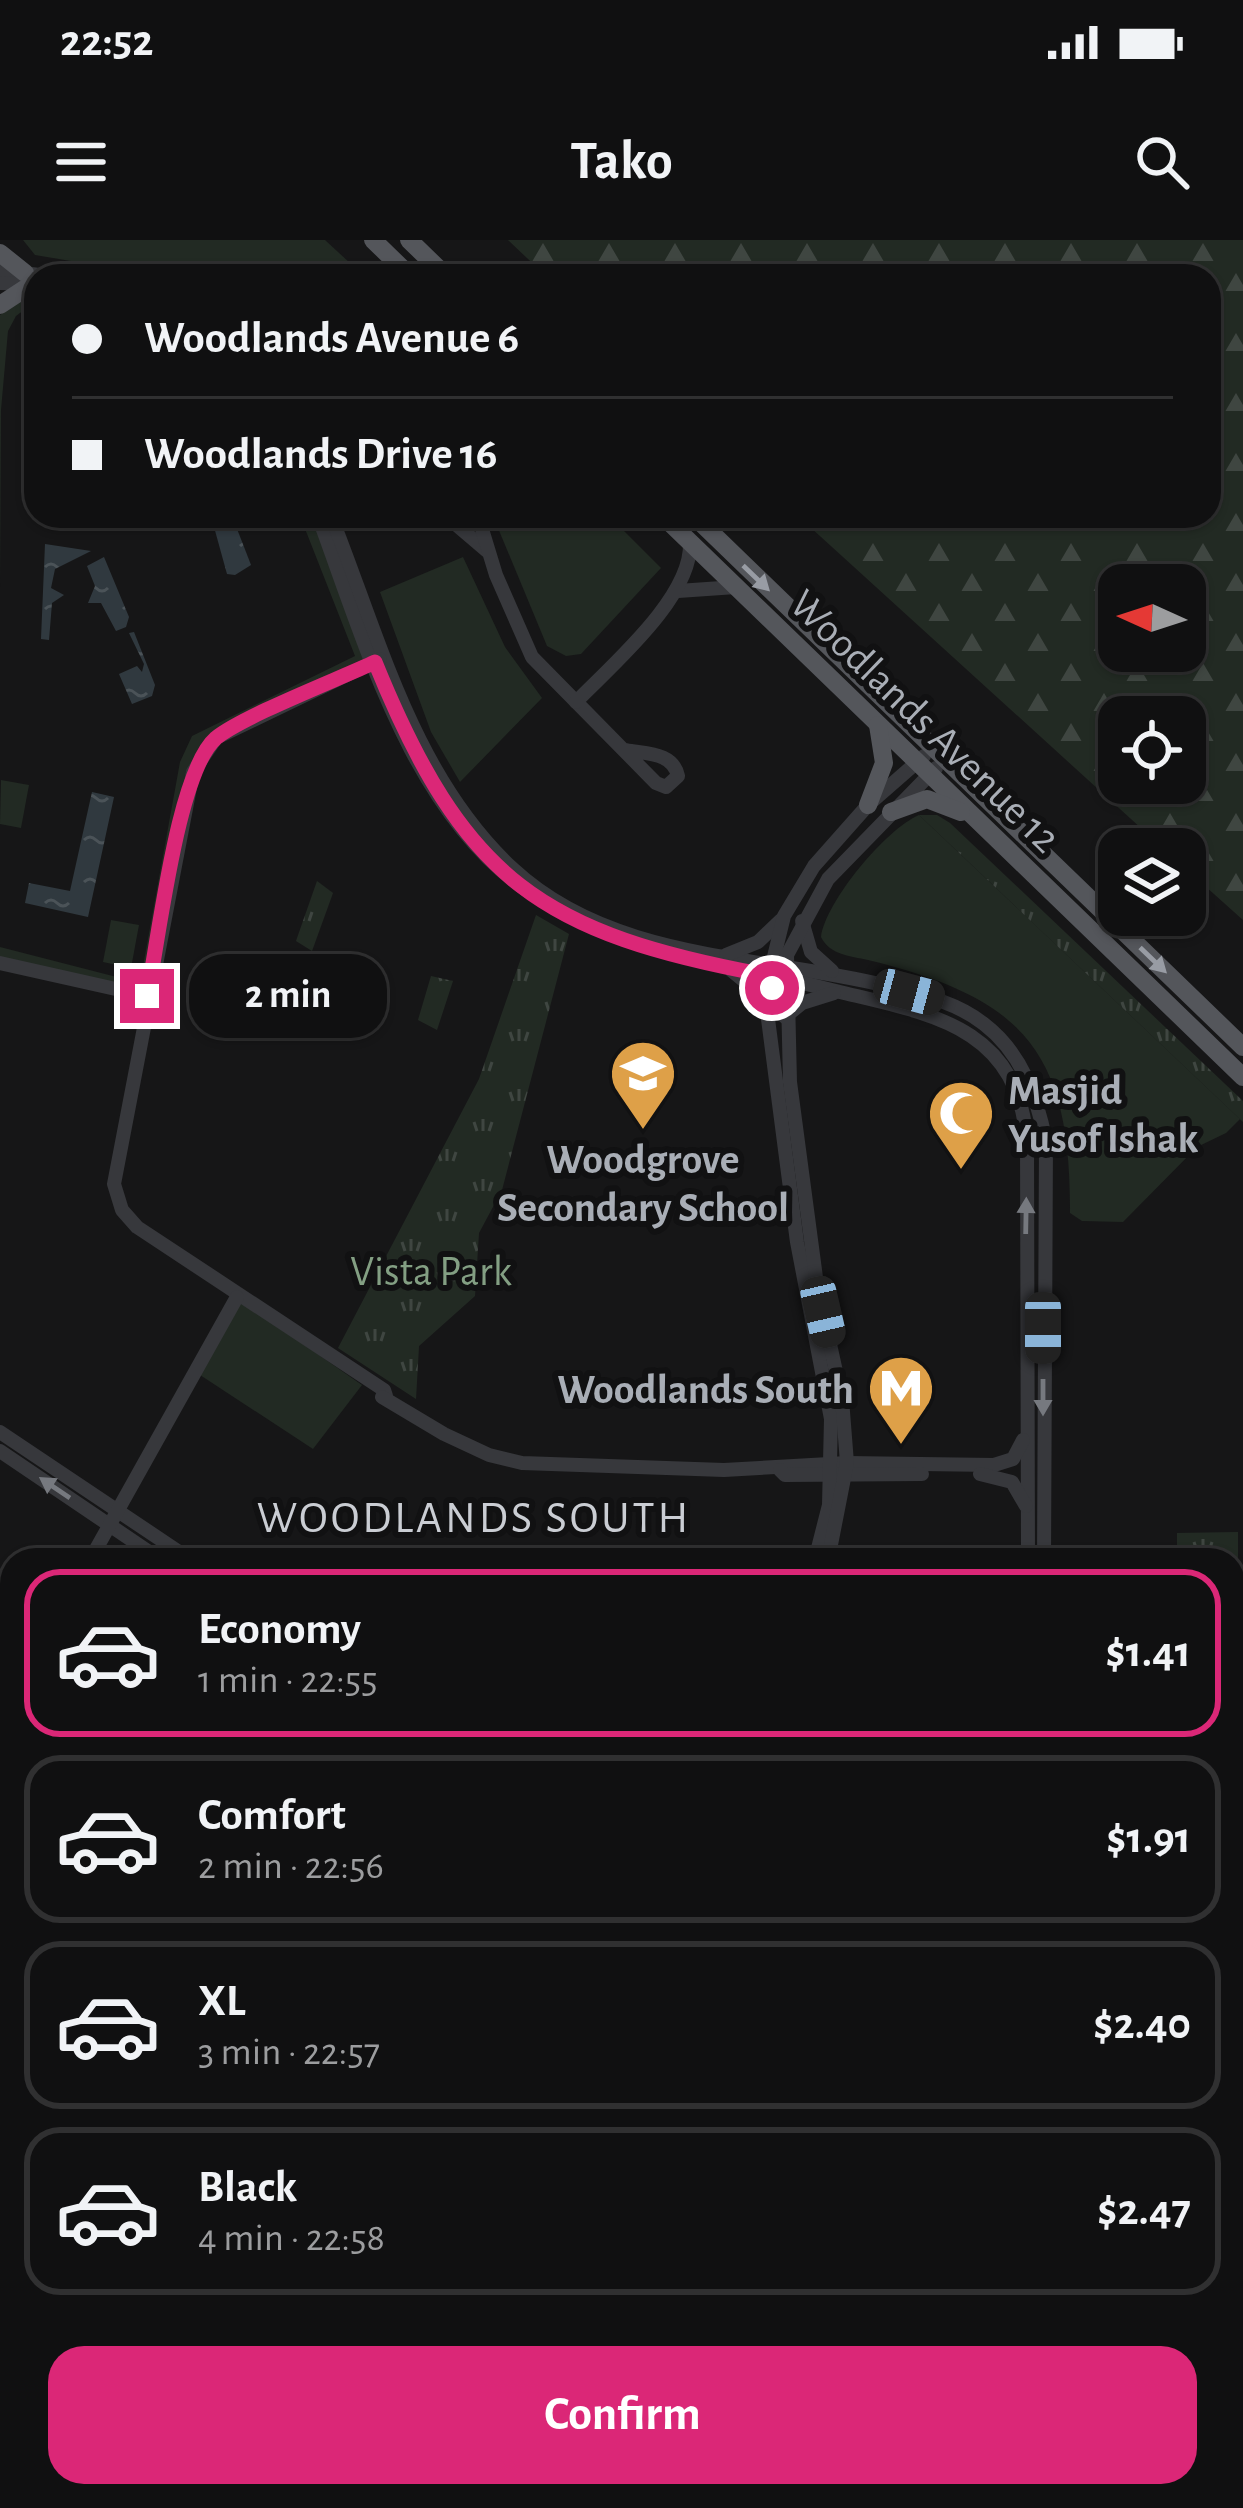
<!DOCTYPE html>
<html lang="en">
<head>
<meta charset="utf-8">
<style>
	:root { --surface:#101011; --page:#19191a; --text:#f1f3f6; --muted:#9c9d9f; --line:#303031; --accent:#db2777 }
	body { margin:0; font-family:"Alegreya Sans",sans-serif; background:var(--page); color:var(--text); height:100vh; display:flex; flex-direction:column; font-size:45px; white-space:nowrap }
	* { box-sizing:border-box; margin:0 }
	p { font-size:39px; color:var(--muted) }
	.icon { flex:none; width:66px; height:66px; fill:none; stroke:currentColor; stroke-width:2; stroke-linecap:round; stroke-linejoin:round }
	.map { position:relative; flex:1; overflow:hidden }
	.side { position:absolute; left:0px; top:1308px; width:1245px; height:960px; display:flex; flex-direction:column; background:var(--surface); border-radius:36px 36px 0 0; box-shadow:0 3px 9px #0004,0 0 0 3px var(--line) }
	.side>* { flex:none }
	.banner { position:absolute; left:24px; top:24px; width:1197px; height:264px; border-radius:36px; box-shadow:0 3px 9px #0004,0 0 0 3px var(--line); display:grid; align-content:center; height:264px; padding:0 48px; background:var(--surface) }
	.needle { width:78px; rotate:273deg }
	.controls { position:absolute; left:1098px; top:324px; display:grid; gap:24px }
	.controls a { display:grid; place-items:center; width:108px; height:108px; border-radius:24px; background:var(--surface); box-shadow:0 3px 9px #0004,0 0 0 3px var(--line); font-size:60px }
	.end { position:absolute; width:54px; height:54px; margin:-27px; border:15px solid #db2777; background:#fff; box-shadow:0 0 0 6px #fff }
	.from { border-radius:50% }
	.bubble { position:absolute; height:84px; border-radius:36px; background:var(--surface); box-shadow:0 3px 9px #0004,0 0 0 3px var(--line); font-size:39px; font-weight:700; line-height:84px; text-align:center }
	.car { position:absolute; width:36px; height:72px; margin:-36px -18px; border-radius:15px; box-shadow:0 0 9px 3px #0007; background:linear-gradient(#222 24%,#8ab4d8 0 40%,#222 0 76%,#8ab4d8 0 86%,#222 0) }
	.banner b { display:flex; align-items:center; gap:42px; height:114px; font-size:45px }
	.banner b+b { border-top:3px solid var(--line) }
	.banner i { width:30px; height:30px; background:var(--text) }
	ul { padding:21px 0 0; list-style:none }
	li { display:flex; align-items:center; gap:36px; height:168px; margin:0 24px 18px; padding:0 24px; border:6px solid var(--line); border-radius:36px }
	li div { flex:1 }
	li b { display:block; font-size:45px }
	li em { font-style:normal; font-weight:700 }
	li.selected { border-color:var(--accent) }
	li>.icon { width:108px; height:108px; stroke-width:1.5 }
	.button { display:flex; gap:24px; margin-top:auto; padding:24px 48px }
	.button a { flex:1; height:138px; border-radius:36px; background:var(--accent); color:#fff; font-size:48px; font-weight:700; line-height:138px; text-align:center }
	.status { display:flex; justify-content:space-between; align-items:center; height:84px; padding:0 60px; background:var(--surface); direction:ltr }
	.status svg { height:33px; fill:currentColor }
	header { display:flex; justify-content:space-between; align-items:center; height:156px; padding:0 48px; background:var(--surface); font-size:54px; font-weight:700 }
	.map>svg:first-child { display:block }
	.grass { fill:#222a23 }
	.forest { fill:url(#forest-firs); fill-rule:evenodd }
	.park { fill:url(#park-tufts) }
	.water { fill:url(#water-ripples) }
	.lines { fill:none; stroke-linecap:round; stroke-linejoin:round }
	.minor { stroke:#37383c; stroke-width:14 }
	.major { stroke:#54565b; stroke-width:18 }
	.highway { stroke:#64676d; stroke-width:21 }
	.oneway { fill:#989ca4 }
	.oneway2 { fill:#76797f }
	.route { stroke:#db2777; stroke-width:15 }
	.labels { text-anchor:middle; stroke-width:12; stroke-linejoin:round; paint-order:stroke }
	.street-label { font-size:42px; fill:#a9aeb6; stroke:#111112 }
	.poi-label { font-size:42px; font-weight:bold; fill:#a9aeb6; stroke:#111112; text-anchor:start }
	.park-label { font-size:42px; fill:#839f83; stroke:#111112 }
	.neighbourhood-label { font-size:45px; letter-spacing:3px; fill:#cacdd3; stroke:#111112 }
</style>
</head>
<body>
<div class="status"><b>22:52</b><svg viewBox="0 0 49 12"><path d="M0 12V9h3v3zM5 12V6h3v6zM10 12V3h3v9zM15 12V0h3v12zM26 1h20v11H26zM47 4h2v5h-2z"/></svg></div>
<header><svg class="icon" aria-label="menu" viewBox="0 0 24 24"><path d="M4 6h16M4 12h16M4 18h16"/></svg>Tako<svg class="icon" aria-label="search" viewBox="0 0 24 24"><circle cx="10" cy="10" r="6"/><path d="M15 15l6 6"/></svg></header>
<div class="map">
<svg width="1243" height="2268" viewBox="0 0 1243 2268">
	<defs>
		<pattern id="forest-firs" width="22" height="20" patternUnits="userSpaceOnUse" patternTransform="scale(3)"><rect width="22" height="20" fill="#222a23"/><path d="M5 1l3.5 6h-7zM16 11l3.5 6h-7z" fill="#3f4641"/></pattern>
		<pattern id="park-tufts" width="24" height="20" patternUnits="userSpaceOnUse" patternTransform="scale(3)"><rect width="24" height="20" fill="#222a23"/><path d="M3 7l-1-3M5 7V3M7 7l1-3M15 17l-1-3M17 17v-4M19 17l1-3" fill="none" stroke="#3f4641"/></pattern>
		<pattern id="water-ripples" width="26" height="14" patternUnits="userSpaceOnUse" patternTransform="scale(3)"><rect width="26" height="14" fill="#30393f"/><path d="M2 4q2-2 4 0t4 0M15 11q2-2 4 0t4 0" fill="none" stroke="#4b5358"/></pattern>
	</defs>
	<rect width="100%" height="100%" fill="#161617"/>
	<g class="grass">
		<path d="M23 0H325L351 24 340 36H160L35 15Z"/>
		<path d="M36 48V61L16 76 8 91 1 170 0 348V75Z"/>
		<path d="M300 276H317L373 421 233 488 190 529 147 756 0 723V707L140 743 180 522 192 496 355 416Z"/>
		<path d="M493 276H609L661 328 581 414 566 416 547 406Z"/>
		<path d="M463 317 505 407 542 458 460 542 431 492 380 352Z"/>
		<path d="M1 540 29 545 21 588 0 584Z"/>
		<path d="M919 575 1240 879 1226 893 1197 907 1123 982 1082 981 1070 973C1071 810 1023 758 868 720 850 716 830 715 821 697 826 661 886 589 919 575Z"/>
		<path d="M111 680 139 685 131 728 103 722Z"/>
		<path d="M237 1058 362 1145 313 1209 197 1133Z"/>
		<path d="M517 2256H757L762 2263V2268H517Z"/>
	</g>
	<g class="forest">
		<path d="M508 0H1243V680L1185 628V609H1164L798 276H1209V36H546ZM1119 345H1185V411H1119ZM1119 477H1185V543H1119Z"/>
		<path d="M1243 1763V2268H1019L1022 2256H1233V1781Z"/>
	</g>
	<g class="park">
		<path d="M919 575H937L950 583 1243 861V882Z"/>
		<path d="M317 641 333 653 312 711 296 701Z"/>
		<path d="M536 675 569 694 502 950 479 993 475 1056 419 1106 416 1159 338 1108 479 839Z"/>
		<path d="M431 736 453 741 437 790 418 780Z"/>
		<path d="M1238 1292V1380L1233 1388V1320H1177V1293Z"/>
	</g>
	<g class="water">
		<path d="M211 276H232L251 325 235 335 227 334Z"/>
		<path d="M45 304 91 311 55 329 51 348 64 355 52 363 49 400 41 399Z"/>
		<path d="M104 317 129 377 126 387 116 391 101 363H88L95 346 87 326Z"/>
		<path d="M134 392 155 445 152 456 132 464 119 434 137 426 142 432 144 424 129 393Z"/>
		<path d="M92 552 114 557 88 677 25 663 29 643 70 651Z"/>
	</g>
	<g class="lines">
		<g class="minor">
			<path d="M0 30 47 36"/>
			<path d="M0 43 31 44"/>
			<path d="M318 276C365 402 412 574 529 652"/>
			<path d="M331 276C380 399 413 536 513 629 612 721 759 715 883 745 918 754 955 761 984 784 1022 813 1037 857 1046 902L1044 1320"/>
			<path d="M446 276 487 311"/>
			<path d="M478 276 496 335 532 417 656 543 666 547 678 536C673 512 646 514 626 510"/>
			<path d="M678 351 736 347"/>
			<path d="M380 419 216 498 193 532 114 944 122 970 137 987 384 1150 386 1156"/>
			<path d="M576 462C613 424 692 357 690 303"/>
			<path d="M802 681 811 712 832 731"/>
			<path d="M726 715 758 702 781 680"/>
			<path d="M698 720C747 729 795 741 844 753 937 775 1018 789 1027 902L1028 1320"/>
			<path d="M0 723 147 756"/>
			<path d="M731 730 753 748 768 778"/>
			<path d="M785 777 802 763 834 753"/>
			<path d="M382 1157 444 1194 489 1215 522 1223 724 1230 847 1223 994 1225 1013 1219 1023 1200"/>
			<path d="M0 1192 191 1320"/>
			<path d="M0 1211 161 1320"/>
			<path d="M780 1230 785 1235 922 1234"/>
			<path d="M980 1234 1012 1242 1026 1266"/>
			<path d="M90 1320 237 1057"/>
			<path d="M815 1320 829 1265 831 1179 797 1002 768 779 772 725 784 676 814 626 868 565 924 516"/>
			<path d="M828 1320 847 1223 842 1159 817 1045 790 842 787 715 828 639 936 528"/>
			<path d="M0 1478 12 1458"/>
			<path d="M0 1493 12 1502"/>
			<path d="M0 1932 12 1936"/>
			<path d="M0 1946 12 1950"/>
			<path d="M0 2056 12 1972"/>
			<path d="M12 2085V2154"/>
		</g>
		<g class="major">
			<path d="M373 0 410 36"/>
			<path d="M409 0 446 36"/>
			<path d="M0 13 25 33"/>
			<path d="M0 65 32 44"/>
			<path d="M663 276 1243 837"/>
			<path d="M694 276 1243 807"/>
			<path d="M868 565 884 523 878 485"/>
			<path d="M891 572 927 559 961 572"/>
			<path d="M11 2137 12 2140"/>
			<path d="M0 2197 12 2202"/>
			<path d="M0 2223 12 2226"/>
			<path d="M0 2248 3 2268"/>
			<path d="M21 2256 22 2268"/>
			<path d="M106 2256 153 2268"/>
			<path d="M184 2256 222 2268"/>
			<path d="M36 2268 55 2256"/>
		</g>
		<g class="highway">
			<path d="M1233 1682 1243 1665"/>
			<path d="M1233 1731 1243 1714"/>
			<path d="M930 2268 935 2256"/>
			<path d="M961 2268 965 2256"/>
			<path d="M993 2268 997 2256"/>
		</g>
	</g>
	<defs><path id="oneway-solid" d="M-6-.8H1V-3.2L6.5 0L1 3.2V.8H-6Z" transform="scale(3)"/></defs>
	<g class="oneway">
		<use href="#oneway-solid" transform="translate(756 338) rotate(44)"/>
		<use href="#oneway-solid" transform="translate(1153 720) rotate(44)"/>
	</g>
	<g class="oneway2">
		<use href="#oneway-solid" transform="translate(1026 976) rotate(-89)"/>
		<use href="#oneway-solid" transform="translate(1043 1157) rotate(90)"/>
		<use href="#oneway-solid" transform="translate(55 1248) rotate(-146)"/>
	</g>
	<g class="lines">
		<path class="route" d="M147 756C159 700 177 532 216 498 243 476 339 439 375 422 464 641 541 694 771 736L772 748"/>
	</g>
	<defs>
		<symbol id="school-pin" viewBox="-11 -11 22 30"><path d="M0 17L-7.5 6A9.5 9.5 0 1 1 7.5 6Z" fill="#dea048" stroke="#111112"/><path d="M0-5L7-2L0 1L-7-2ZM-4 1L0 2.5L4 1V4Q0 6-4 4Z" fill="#fff"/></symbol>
		<symbol id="mosque-pin" viewBox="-11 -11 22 30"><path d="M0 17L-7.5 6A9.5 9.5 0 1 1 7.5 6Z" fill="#dea048" stroke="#111112"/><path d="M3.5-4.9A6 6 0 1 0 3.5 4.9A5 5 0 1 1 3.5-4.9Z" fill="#fff"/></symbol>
		<symbol id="metro-pin" viewBox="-11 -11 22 30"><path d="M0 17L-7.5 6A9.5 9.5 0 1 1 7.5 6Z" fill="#dea048" stroke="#111112"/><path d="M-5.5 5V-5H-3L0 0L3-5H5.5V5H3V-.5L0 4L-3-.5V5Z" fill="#fff"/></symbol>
	</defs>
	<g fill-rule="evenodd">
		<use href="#school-pin" x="605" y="795" width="76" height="104"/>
		<use href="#mosque-pin" x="923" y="835" width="76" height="104"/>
		<use href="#metro-pin" x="863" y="1110" width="76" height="104"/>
	</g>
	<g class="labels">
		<g class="street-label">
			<text transform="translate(926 480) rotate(44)" y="15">Woodlands Avenue 12</text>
		</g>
		<g class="poi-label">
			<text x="1008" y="864">Masjid<tspan x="1008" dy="48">Yusof Ishak</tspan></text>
			<text x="643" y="933" text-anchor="middle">Woodgrove<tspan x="643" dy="48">Secondary School</tspan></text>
			<text x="854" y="1163" text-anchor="end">Woodlands South</text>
		</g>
		<g class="park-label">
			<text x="431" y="1045">Vista Park</text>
		</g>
		<g class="neighbourhood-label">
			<text x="474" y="1292">WOODLANDS SOUTH</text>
		</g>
	</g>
</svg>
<div class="controls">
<a><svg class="needle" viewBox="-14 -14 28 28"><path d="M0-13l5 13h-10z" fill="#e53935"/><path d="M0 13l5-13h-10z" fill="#9c9d9f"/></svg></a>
<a><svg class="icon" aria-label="locate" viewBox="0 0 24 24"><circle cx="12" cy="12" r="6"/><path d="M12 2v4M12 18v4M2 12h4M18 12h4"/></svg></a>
<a><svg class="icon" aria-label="layers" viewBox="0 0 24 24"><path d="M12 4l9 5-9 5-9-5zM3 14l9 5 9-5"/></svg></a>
</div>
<i class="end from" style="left:772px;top:748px"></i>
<i class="end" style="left:147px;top:756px"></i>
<div class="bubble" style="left:189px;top:714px;width:198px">2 min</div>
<i class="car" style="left:909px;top:752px;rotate:105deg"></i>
<i class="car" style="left:823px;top:1072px;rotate:167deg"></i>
<i class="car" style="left:1043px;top:1088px;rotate:180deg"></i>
<div class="banner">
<b><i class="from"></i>Woodlands Avenue 6</b>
<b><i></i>Woodlands Drive 16</b>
</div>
<section class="side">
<ul>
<li class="selected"><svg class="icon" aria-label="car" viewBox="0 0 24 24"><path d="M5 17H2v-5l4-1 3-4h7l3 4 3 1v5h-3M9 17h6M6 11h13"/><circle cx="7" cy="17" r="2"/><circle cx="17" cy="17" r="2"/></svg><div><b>Economy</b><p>1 min · 22:55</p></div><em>$1.41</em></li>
<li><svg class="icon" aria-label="car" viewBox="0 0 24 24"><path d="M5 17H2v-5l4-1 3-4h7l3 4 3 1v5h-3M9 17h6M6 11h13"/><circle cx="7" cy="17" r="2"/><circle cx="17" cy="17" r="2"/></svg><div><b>Comfort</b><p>2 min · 22:56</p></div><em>$1.91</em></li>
<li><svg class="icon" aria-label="car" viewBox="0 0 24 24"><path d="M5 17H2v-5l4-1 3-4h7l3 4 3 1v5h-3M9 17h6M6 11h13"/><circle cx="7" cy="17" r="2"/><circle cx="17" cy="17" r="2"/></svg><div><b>XL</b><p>3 min · 22:57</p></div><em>$2.40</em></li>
<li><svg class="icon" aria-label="car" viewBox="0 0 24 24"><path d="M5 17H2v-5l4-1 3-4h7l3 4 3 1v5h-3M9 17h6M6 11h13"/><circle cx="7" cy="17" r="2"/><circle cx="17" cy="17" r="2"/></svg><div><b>Black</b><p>4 min · 22:58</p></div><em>$2.47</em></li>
</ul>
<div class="button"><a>Confirm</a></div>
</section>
</div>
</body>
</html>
